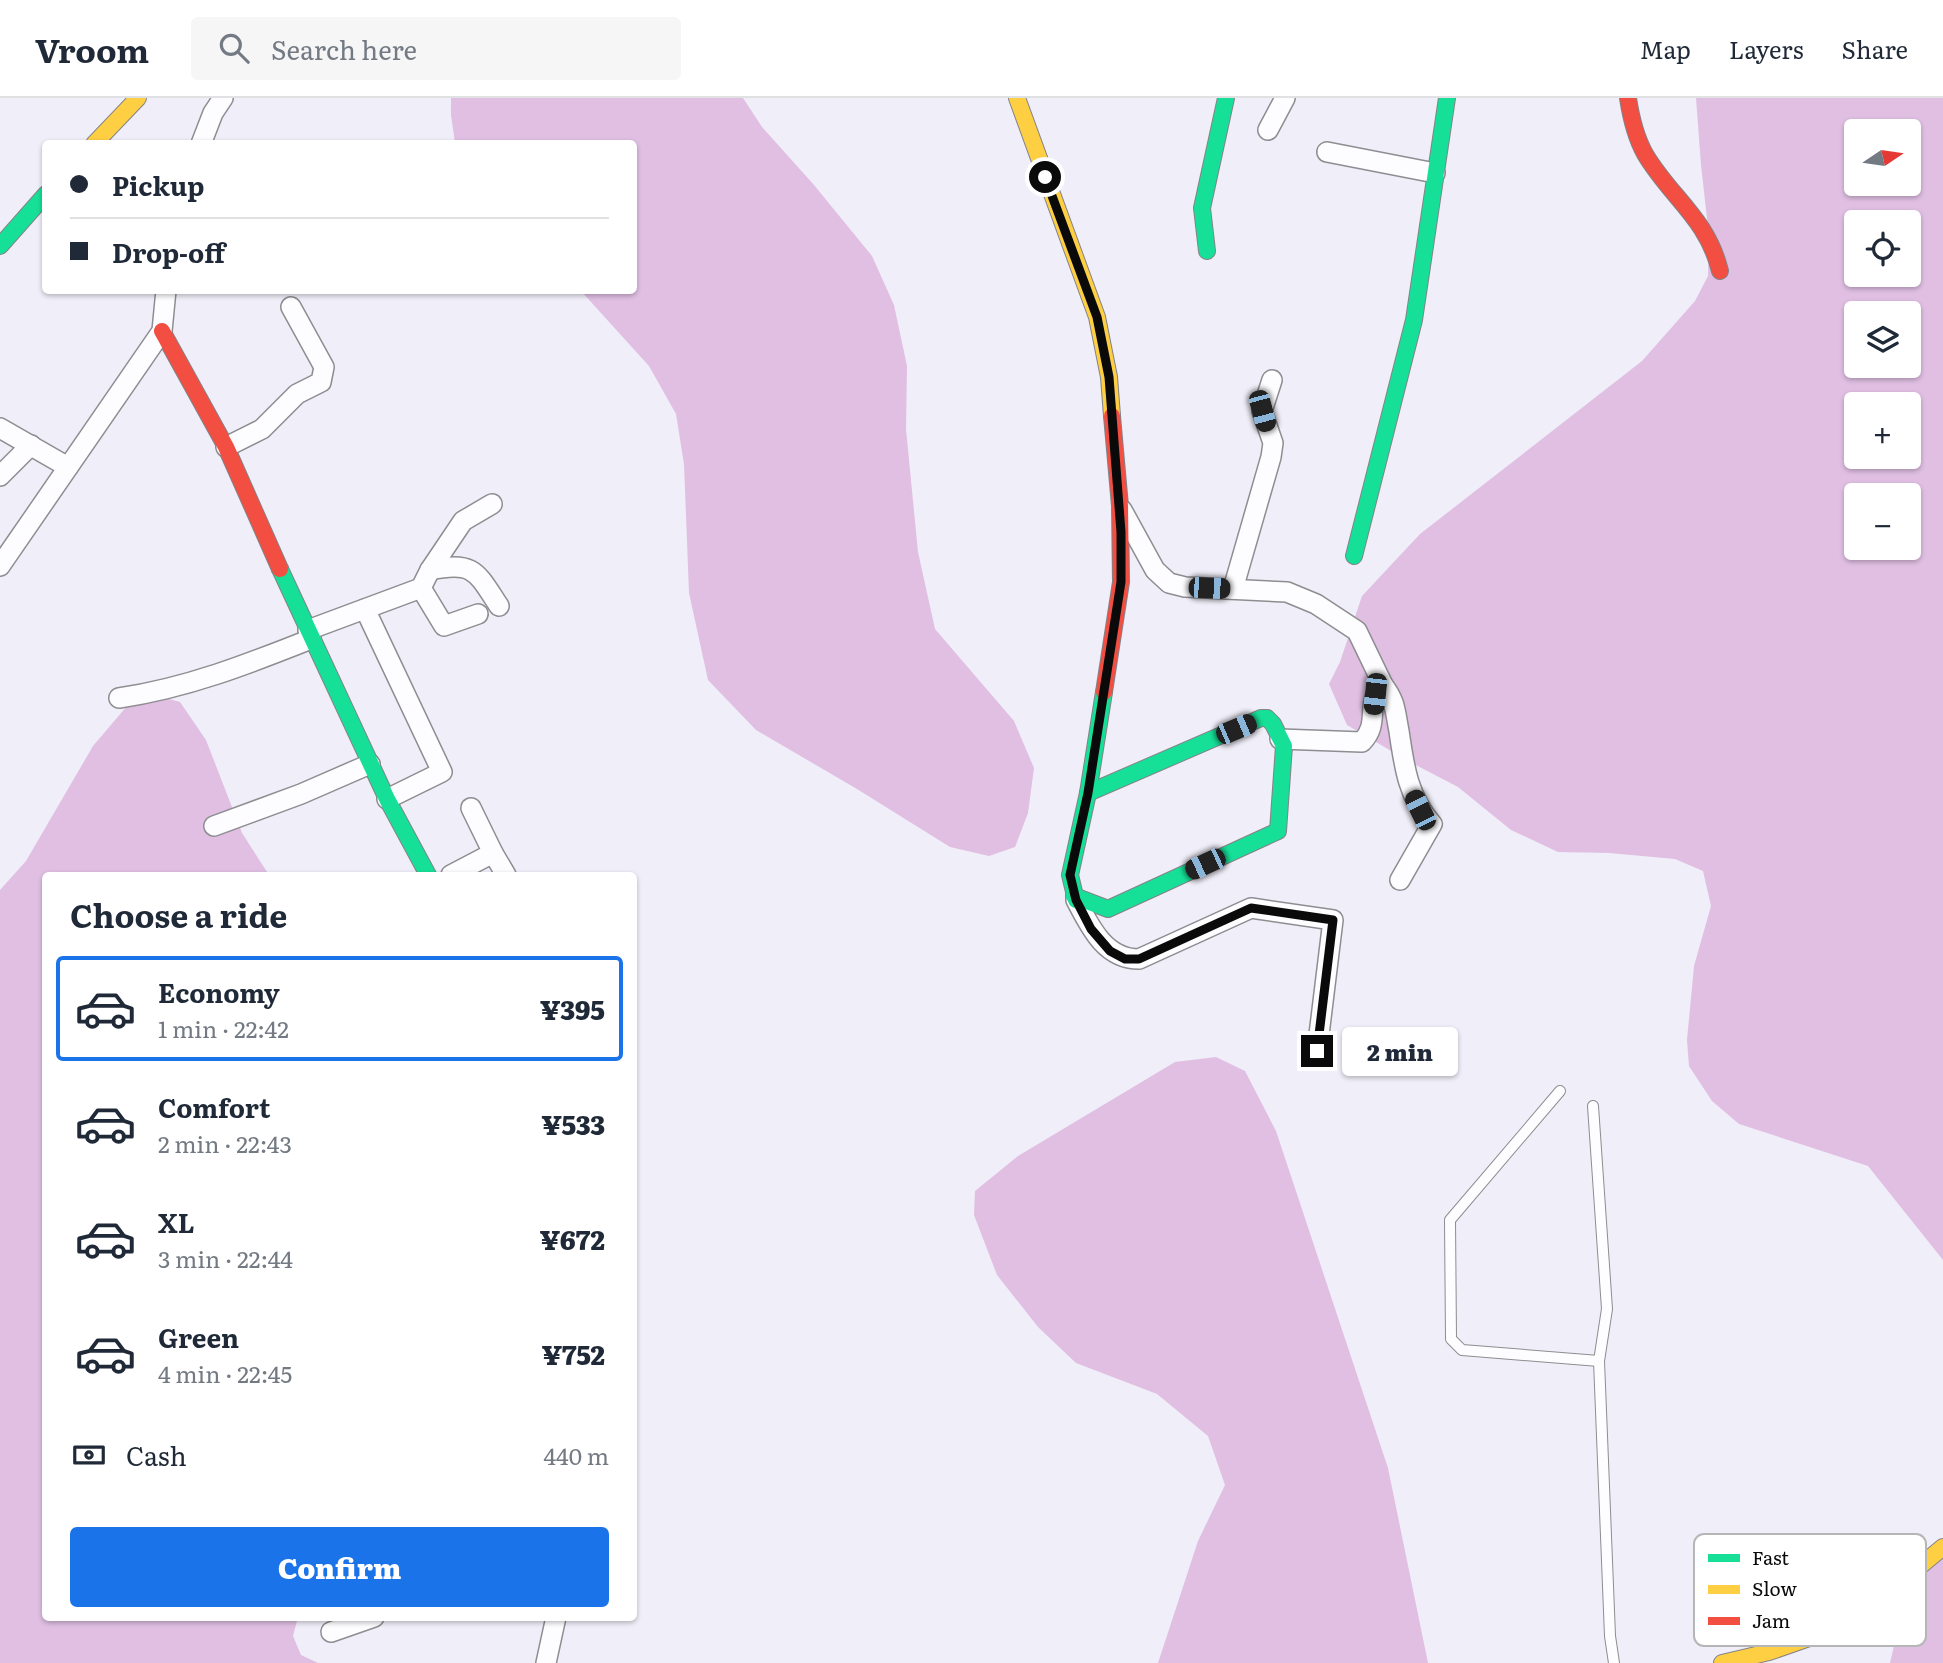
<!DOCTYPE html>
<html lang="en">
<head>
<meta charset="utf-8">
<style>
	:root { --surface:#fff; --page:#f6f6f7; --text:#1f2937; --muted:#747a83; --line:#e0e1e3; --accent:#1a73e8 }
	body { margin:0; font-family:Literata,serif; background:var(--page); color:var(--text); height:100vh; display:flex; flex-direction:column; font-size:26px; white-space:nowrap }
	* { box-sizing:border-box; margin:0 }
	p { font-size:23px; color:var(--muted) }
	.icon { flex:none; width:38px; height:38px; fill:none; stroke:currentColor; stroke-width:2; stroke-linecap:round; stroke-linejoin:round }
	.map { position:relative; flex:1; overflow:hidden }
	.sheet { position:absolute; left:42px; top:774px; width:595px; height:749px; display:flex; flex-direction:column; background:var(--surface); border-radius:7px; box-shadow:0 2px 5px #0004 }
	.sheet>* { flex:none }
	.guide { position:absolute; left:42px; top:42px; width:595px; height:154px; border-radius:7px; box-shadow:0 2px 5px #0004; display:grid; align-content:center; height:154px; padding:0 28px; background:var(--surface) }
	.needle { width:46px; rotate:77deg }
	.fabs { position:absolute; left:1844px; top:21px; display:grid; gap:14px }
	.fabs a { display:grid; place-items:center; width:77px; height:77px; border-radius:7px; background:var(--surface); box-shadow:0 2px 5px #0004; font-size:35px }
	.end { position:absolute; width:32px; height:32px; margin:-16px; border:9px solid #0a0a0a; background:#fff; box-shadow:0 0 0 4px #fff }
	.from { border-radius:50% }
	.bubble { position:absolute; height:49px; border-radius:7px; background:var(--surface); box-shadow:0 2px 5px #0004; font-size:23px; font-weight:800; line-height:49px; text-align:center }
	.car { position:absolute; width:21px; height:42px; margin:-21px -10px; border-radius:9px; box-shadow:0 0 5px 2px #0007; background:linear-gradient(#222 24%,#8ab4d8 0 40%,#222 0 76%,#8ab4d8 0 86%,#222 0) }
	.guide b { display:flex; align-items:center; gap:24px; height:66px; font-size:26px }
	.guide b+b { border-top:2px solid var(--line) }
	.guide i { width:18px; height:18px; background:var(--text) }
	ul { padding:0; list-style:none }
	li { display:flex; align-items:center; gap:21px; height:105px; margin:0 14px 10px; padding:0 14px; border:4px solid transparent; border-radius:7px }
	li div { flex:1 }
	li b { display:block; font-size:26px }
	li em { font-style:normal; font-weight:800 }
	li.selected { border-color:var(--accent) }
	li>.icon { width:63px; height:63px; stroke-width:1.5 }
	h2 { padding:0 28px; font-size:32px; line-height:84px }
	.pay { display:flex; align-items:center; gap:18px; height:77px; padding:0 28px; font-size:26px }
	.pay p { margin-inline-start:auto }
	.cta { display:flex; gap:14px; margin-top:auto; padding:14px 28px }
	.cta a { flex:1; height:80px; border-radius:7px; background:var(--accent); color:#fff; font-size:28px; font-weight:800; line-height:80px; text-align:center }
	header { display:flex; align-items:center; gap:42px; box-sizing:border-box; height:98px; padding:0 35px; background:var(--surface); border-bottom:2px solid var(--line) }
	header strong { font-size:33px }
	nav { display:flex; gap:38px; margin-inline-start:auto; font-size:24px }
	.search { width:490px; height:63px; background:var(--page); display:flex; align-items:center; gap:18px; box-sizing:border-box; padding:0 24px; border-radius:7px; color:var(--muted); font-size:26px }
	.map>svg:first-child { display:block }
	.forest { fill:#e0bfe3; fill-rule:evenodd }
	.lines { fill:none; stroke-linecap:round; stroke-linejoin:round }
	.lane-casing { stroke:#8e8d91; stroke-width:12 }
	.street-casing { stroke:#8e8d91; stroke-width:22 }
	.fast-casing { stroke:#848388; stroke-width:18 }
	.slow-casing { stroke:#848388; stroke-width:18 }
	.jam-casing { stroke:#848388; stroke-width:18 }
	.lane { stroke:#fdfcfe; stroke-width:10 }
	.street { stroke:#fdfcfe; stroke-width:19 }
	.fast { stroke:#16e098; stroke-width:16 }
	.slow { stroke:#ffcf43; stroke-width:16 }
	.jam { stroke:#f24e42; stroke-width:16 }
	.route { stroke:#0a0a0a; stroke-width:9 }
	.key { fill:#fff; stroke:#b6b6b6; stroke-width:2 }
	.key-label { font-size:19px; fill:#0a0a0a }
</style>
</head>
<body>
<header>
<strong>Vroom</strong>
<div class="search"><svg class="icon" aria-label="search" viewBox="0 0 24 24"><circle cx="10" cy="10" r="6"/><path d="M15 15l6 6"/></svg>Search here</div>
<nav><a>Map</a><a>Layers</a><a>Share</a></nav>
</header>
<div class="map">
<svg width="1943" height="1565" viewBox="0 0 1943 1565">
	<rect width="100%" height="100%" fill="#f0eef8"/>
	<g class="forest">
		<path d="M451 0H743L762 29 814 87 872 158 894 207 907 268 906 331 918 454 935 531 1014 623 1034 670 1028 715 1015 749 989 758 950 749 857 691 756 632 708 582 689 495 684 366 676 316 649 268 581 193 634 192V46L455 45 451 17Z"/>
		<path d="M1696 0H1943V1162L1868 1068 1739 1026 1712 1003 1689 968 1687 942 1694 868 1711 808 1703 773 1675 761 1609 755 1558 754 1511 732 1458 689 1410 664 1347 627 1329 586 1340 564 1362 498 1420 436 1642 263 1695 203 1708 178 1709 138 1701 67ZM1857 33H1909V86H1857ZM1857 124H1909V177H1857ZM1857 215H1909V268H1857ZM1857 306H1909V359H1857ZM1857 397H1909V450H1857Z"/>
		<path d="M154 597 180 604 206 642 242 735 269 777H46V1519H298L293 1538 301 1557 318 1565H0V792L26 763 93 648 133 601Z"/>
		<path d="M1216 959 1245 973 1276 1033 1388 1370 1428 1565H1158L1198 1443 1225 1387 1208 1338 1157 1296 1076 1265 1038 1229 997 1177 974 1117 975 1093 1018 1058 1175 964Z"/>
		<path d="M1943 1441V1565H1890L1896 1539Z"/>
	</g>
	<g class="lines">
		<defs>
			<g id="lane">
				<path d="M1560 993 1450 1122 1451 1241 1462 1252 1599 1263"/>
				<path d="M1593 1008 1607 1211 1599 1263 1610 1538 1614 1565"/>
			</g>
			<g id="street">
				<path d="M1268 32 1285 0"/>
				<path d="M201 46 213 15 223 0"/>
				<path d="M1327 54 1435 75"/>
				<path d="M0 330 68 369"/>
				<path d="M226 349 262 331 297 296 321 284 324 269 291 209"/>
				<path d="M0 378 31 347"/>
				<path d="M1122 412 1155 472 1169 485 1185 489 1287 494 1316 506 1357 533 1383 587"/>
				<path d="M0 468 162 233 166 192"/>
				<path d="M430 472C474 463 476 473 499 508"/>
				<path d="M421 490 444 528 478 516"/>
				<path d="M1233 491 1271 359 1273 345 1262 313 1272 282"/>
				<path d="M365 511 442 674 387 701"/>
				<path d="M308 532 421 490 430 472 463 423 492 406"/>
				<path d="M119 600C187 590 248 566 311 541"/>
				<path d="M1280 641 1362 644C1381 624 1364 607 1383 587 1396 604 1395 613 1399 633 1404 668 1408 699 1432 726L1400 782"/>
				<path d="M471 710 493 755"/>
				<path d="M214 728 301 696 370 666"/>
				<path d="M451 777 493 755 506 777"/>
				<path d="M1076 802C1090 829 1105 861 1139 861L1251 810 1333 822 1317 953"/>
				<path d="M331 1534 374 1519"/>
				<path d="M546 1565 556 1519"/>
			</g>
			<g id="fast">
				<path d="M0 148 46 96"/>
				<path d="M1207 153 1202 110 1226 0"/>
				<path d="M1354 458 1414 222 1447 0"/>
				<path d="M280 471 387 701 428 777"/>
				<path d="M1074 798 1108 811 1278 733 1284 648 1273 626 1267 620H1261L1088 695"/>
				<path d="M1076 802 1070 777 1088 695 1104 594"/>
			</g>
			<g id="slow">
				<path d="M1017 0 1097 219 1109 279 1112 318"/>
				<path d="M94 46 138 0"/>
				<path d="M1722 1565 1769 1554 1815 1538 1865 1514 1943 1449"/>
			</g>
			<g id="jam">
				<path d="M1628 0C1631 20 1635 38 1645 56 1671 100 1707 120 1720 173"/>
				<path d="M162 233 226 349 280 471"/>
				<path d="M1104 594 1121 484 1120 408 1112 318"/>
			</g>
		</defs>
		<use href="#lane" class="lane-casing"/>
		<use href="#street" class="street-casing"/>
		<use href="#fast" class="fast-casing"/>
		<use href="#slow" class="slow-casing"/>
		<use href="#jam" class="jam-casing"/>
		<use href="#lane" class="lane"/>
		<use href="#street" class="street"/>
		<use href="#fast" class="fast"/>
		<use href="#slow" class="slow"/>
		<use href="#jam" class="jam"/>
	</g>
	<g class="lines">
		<path class="route" d="M1045 79 1097 219 1109 279 1121 434V484L1088 695 1070 777 1076 802 1091 831 1110 853 1125 861H1139L1251 810 1333 822 1317 953"/>
	</g>
	<rect x="1694" y="1436" width="232" height="112" rx="10" class="key"/>
	<rect x="1708" y="1456" width="32" height="8" fill="#16e098"/>
	<rect x="1708" y="1487" width="32" height="9" fill="#ffcf43"/>
	<rect x="1708" y="1519" width="32" height="8" fill="#f24e42"/>
	<g class="key-label">
		<text x="1752" y="1467">Fast</text>
		<text x="1752" y="1498">Slow</text>
		<text x="1752" y="1530">Jam</text>
	</g>
</svg>
<div class="fabs">
<a><svg class="needle" viewBox="-14 -14 28 28"><path d="M0-13l5 13h-10z" fill="#e53935"/><path d="M0 13l5-13h-10z" fill="#747a83"/></svg></a>
<a><svg class="icon" aria-label="locate" viewBox="0 0 24 24"><circle cx="12" cy="12" r="6"/><path d="M12 2v4M12 18v4M2 12h4M18 12h4"/></svg></a>
<a><svg class="icon" aria-label="layers" viewBox="0 0 24 24"><path d="M12 4l9 5-9 5-9-5zM3 14l9 5 9-5"/></svg></a>
<a>+</a>
<a>−</a>
</div>
<i class="end from" style="left:1045px;top:79px"></i>
<i class="end" style="left:1317px;top:953px"></i>
<div class="bubble" style="left:1342px;top:929px;width:116px">2 min</div>
<i class="car" style="left:1262px;top:313px;rotate:165deg"></i>
<i class="car" style="left:1209px;top:490px;rotate:92deg"></i>
<i class="car" style="left:1375px;top:596px;rotate:186deg"></i>
<i class="car" style="left:1236px;top:631px;rotate:67deg"></i>
<i class="car" style="left:1420px;top:712px;rotate:334deg"></i>
<i class="car" style="left:1205px;top:766px;rotate:245deg"></i>
<div class="guide">
<b><i class="from"></i>Pickup</b>
<b><i></i>Drop-off</b>
</div>
<section class="sheet">
<h2>Choose a ride</h2>
<ul>
<li class="selected"><svg class="icon" aria-label="car" viewBox="0 0 24 24"><path d="M5 17H2v-5l4-1 3-4h7l3 4 3 1v5h-3M9 17h6M6 11h13"/><circle cx="7" cy="17" r="2"/><circle cx="17" cy="17" r="2"/></svg><div><b>Economy</b><p>1 min · 22:42</p></div><em>¥395</em></li>
<li><svg class="icon" aria-label="car" viewBox="0 0 24 24"><path d="M5 17H2v-5l4-1 3-4h7l3 4 3 1v5h-3M9 17h6M6 11h13"/><circle cx="7" cy="17" r="2"/><circle cx="17" cy="17" r="2"/></svg><div><b>Comfort</b><p>2 min · 22:43</p></div><em>¥533</em></li>
<li><svg class="icon" aria-label="car" viewBox="0 0 24 24"><path d="M5 17H2v-5l4-1 3-4h7l3 4 3 1v5h-3M9 17h6M6 11h13"/><circle cx="7" cy="17" r="2"/><circle cx="17" cy="17" r="2"/></svg><div><b>XL</b><p>3 min · 22:44</p></div><em>¥672</em></li>
<li><svg class="icon" aria-label="car" viewBox="0 0 24 24"><path d="M5 17H2v-5l4-1 3-4h7l3 4 3 1v5h-3M9 17h6M6 11h13"/><circle cx="7" cy="17" r="2"/><circle cx="17" cy="17" r="2"/></svg><div><b>Green</b><p>4 min · 22:45</p></div><em>¥752</em></li>
</ul>
<div class="pay"><svg class="icon" aria-label="cash" viewBox="0 0 24 24"><path d="M3 7h18v10H3z"/><circle cx="12" cy="12" r="2"/></svg>Cash<p>440 m</p></div>
<div class="cta"><a>Confirm</a></div>
</section>
</div>
</body>
</html>
